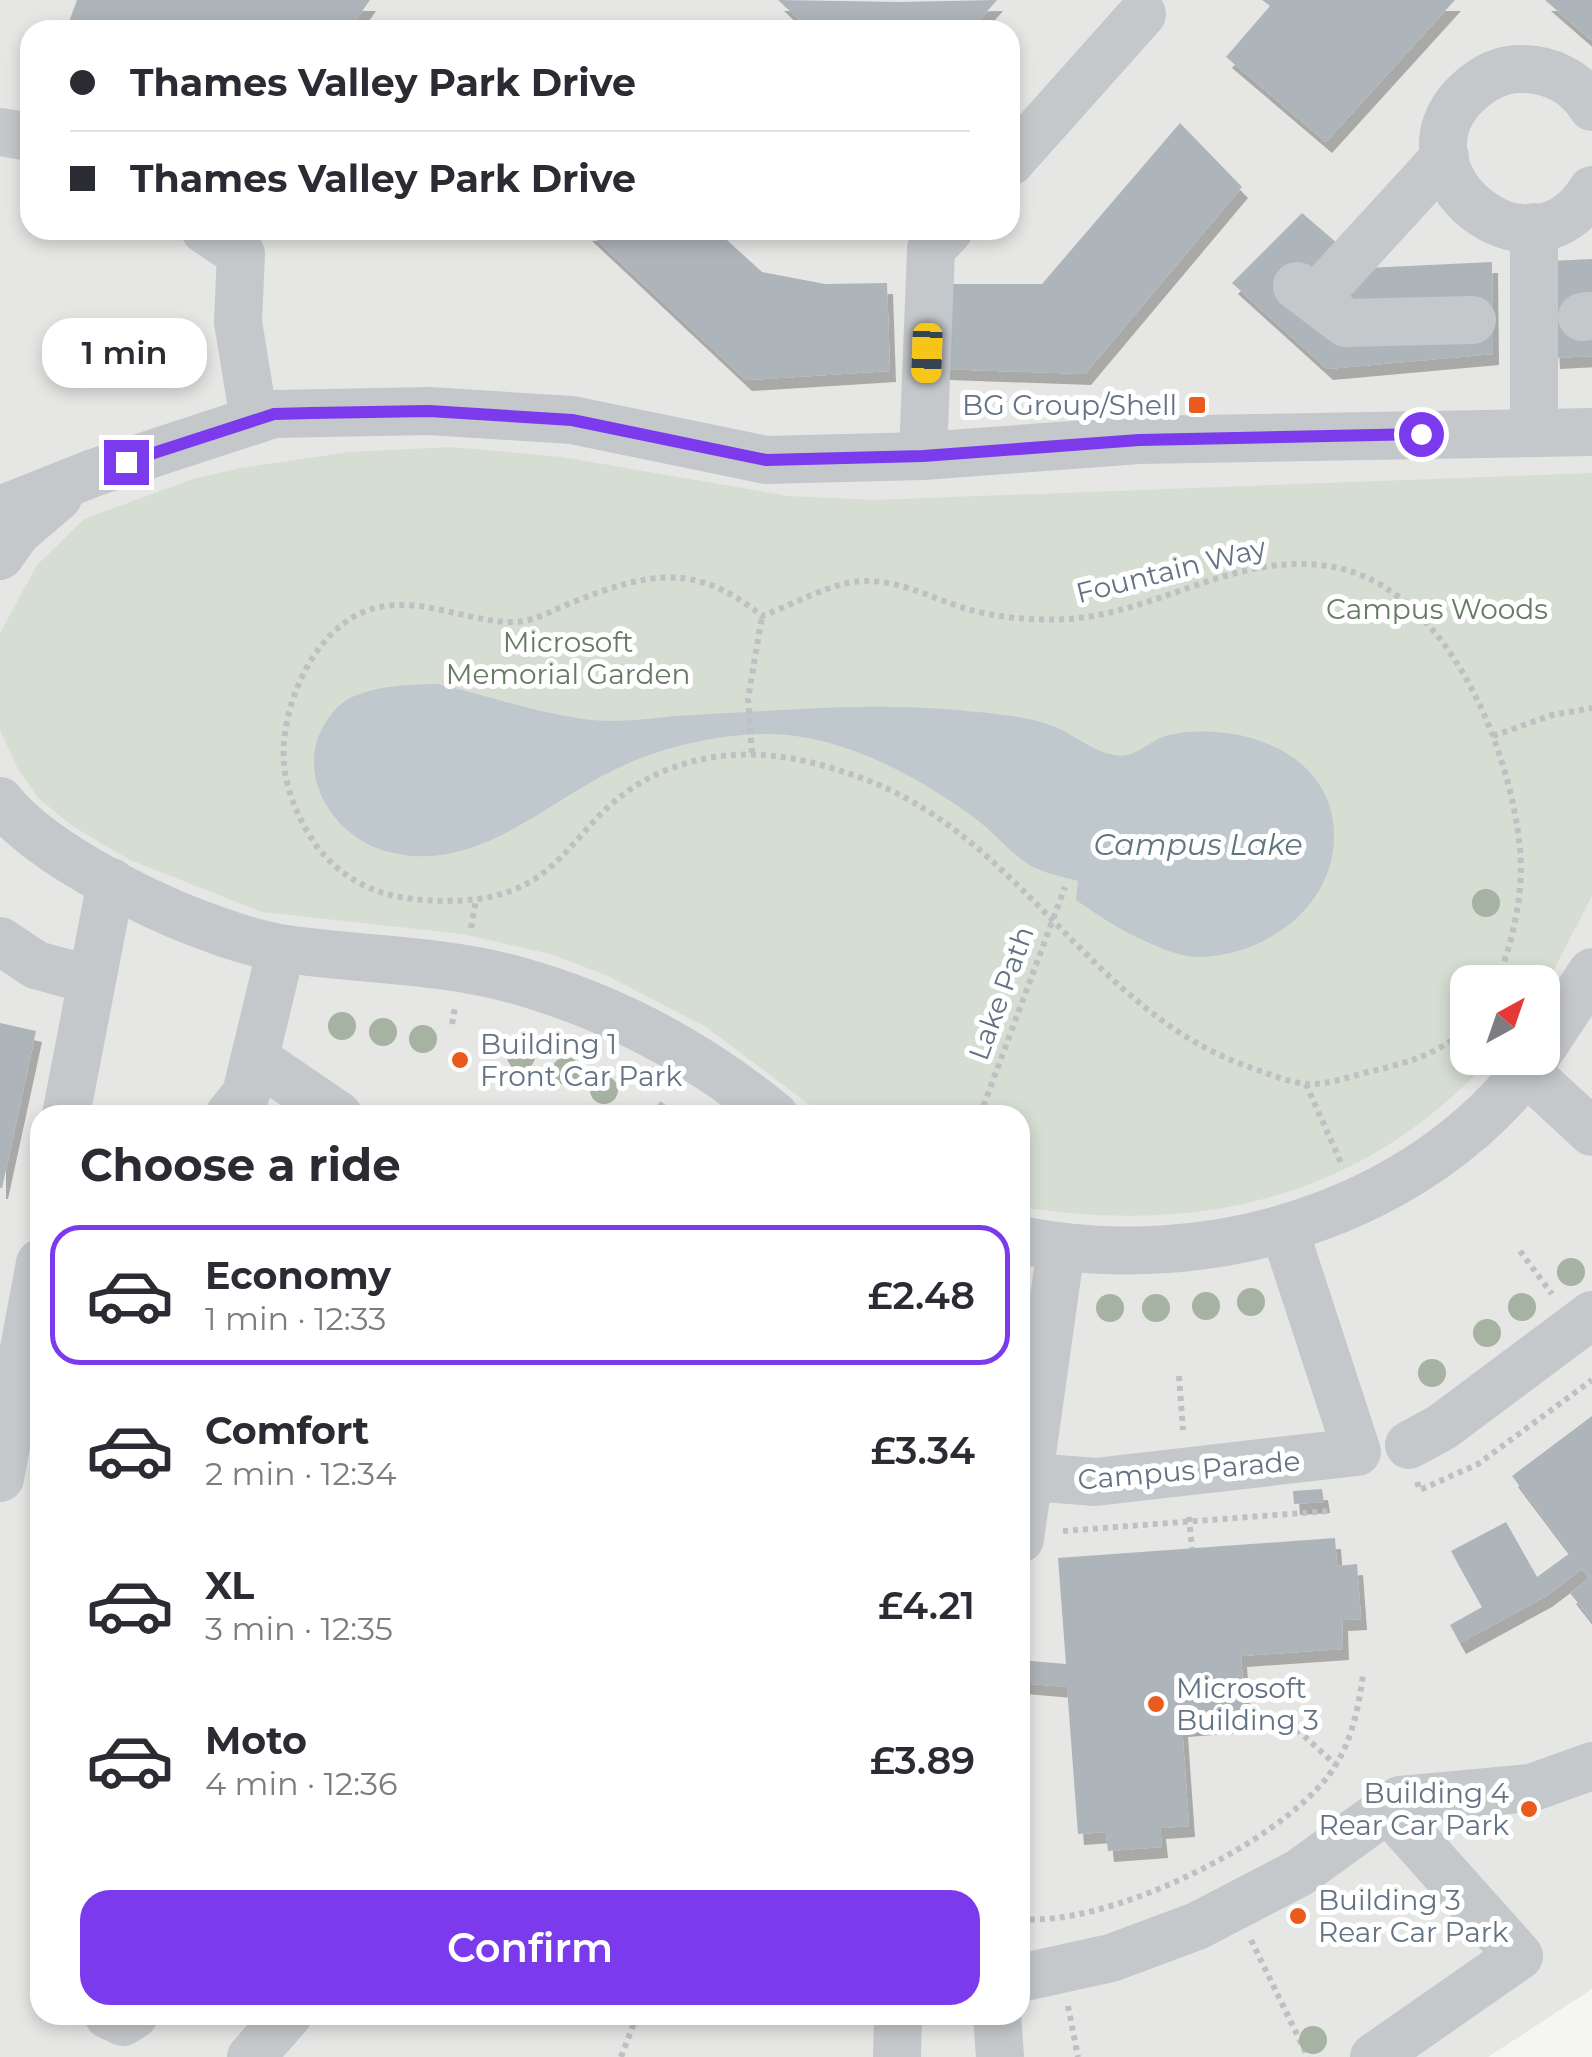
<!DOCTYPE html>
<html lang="en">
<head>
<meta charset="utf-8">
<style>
	:root { --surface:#fff; --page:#f7f7f7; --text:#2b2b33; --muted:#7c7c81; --line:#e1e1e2; --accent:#7c3aed }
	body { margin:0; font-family:Montserrat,sans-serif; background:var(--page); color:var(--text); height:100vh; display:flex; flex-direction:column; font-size:38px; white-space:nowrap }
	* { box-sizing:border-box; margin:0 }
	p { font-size:32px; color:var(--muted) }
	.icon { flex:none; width:55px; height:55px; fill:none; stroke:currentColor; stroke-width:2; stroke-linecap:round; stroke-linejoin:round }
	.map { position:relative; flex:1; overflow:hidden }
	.panel { position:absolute; left:30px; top:1105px; width:1000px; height:920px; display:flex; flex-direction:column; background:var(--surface); border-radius:30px; box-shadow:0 5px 15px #0003 }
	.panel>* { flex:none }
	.banner { position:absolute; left:20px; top:20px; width:1000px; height:220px; border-radius:30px; box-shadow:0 5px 15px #0003; display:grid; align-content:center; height:220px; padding:0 50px; background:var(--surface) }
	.needle { width:65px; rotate:40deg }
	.controls { position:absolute; left:1450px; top:965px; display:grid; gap:20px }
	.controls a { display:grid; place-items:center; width:110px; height:110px; border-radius:20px; background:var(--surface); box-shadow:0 5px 15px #0003; font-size:50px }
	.end { position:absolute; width:45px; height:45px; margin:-22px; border:12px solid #7c3aed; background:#fff; box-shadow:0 0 0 5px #fff }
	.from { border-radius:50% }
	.bubble { position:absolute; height:70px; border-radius:30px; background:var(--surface); box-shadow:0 5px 15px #0003; font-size:32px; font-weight:600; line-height:70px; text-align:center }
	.car { position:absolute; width:30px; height:60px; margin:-30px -15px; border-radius:12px; box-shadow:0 0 8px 2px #0007; background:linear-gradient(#f5c518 24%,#345 0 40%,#f5c518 0 76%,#345 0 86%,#f5c518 0) }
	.banner b { display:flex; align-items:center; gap:35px; height:95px; font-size:38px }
	.banner b+b { border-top:2px solid var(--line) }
	.banner i { width:25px; height:25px; background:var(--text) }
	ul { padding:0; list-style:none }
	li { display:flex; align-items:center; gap:30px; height:140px; margin:0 20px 15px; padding:0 30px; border:5px solid transparent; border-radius:30px }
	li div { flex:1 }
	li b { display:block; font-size:38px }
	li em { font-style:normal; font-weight:600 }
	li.on { border-color:var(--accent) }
	li>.icon { width:90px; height:90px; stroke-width:1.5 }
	h2 { padding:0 50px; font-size:45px; line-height:120px }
	.cta { display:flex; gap:20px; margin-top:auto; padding:20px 50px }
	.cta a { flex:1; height:115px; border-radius:30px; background:var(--accent); color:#fff; font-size:40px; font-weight:600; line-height:115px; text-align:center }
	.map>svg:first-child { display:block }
	.built { fill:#e6e7e5; fill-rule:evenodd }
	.green { fill:#d6ddd2 }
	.water { fill:#bec8cd }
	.building { fill:#adb4ba; filter:url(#shadow) }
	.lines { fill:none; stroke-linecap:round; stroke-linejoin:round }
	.path { stroke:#bec0c2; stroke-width:6; stroke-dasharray:5 5; stroke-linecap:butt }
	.minor { stroke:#c5c8cb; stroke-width:48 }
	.tree { fill:#a6b2a2 }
	.route { stroke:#7c3aed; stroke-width:12 }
	.poi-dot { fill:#ea5c1d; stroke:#fff; stroke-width:4 }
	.labels { text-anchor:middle; stroke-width:10; stroke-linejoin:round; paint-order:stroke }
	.poi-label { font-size:28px; fill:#637384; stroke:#fff; text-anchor:start }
	.street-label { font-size:28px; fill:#637384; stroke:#fff }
	.park-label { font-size:28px; fill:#657b62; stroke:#fff }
	.water-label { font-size:30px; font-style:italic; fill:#5f7581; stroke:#fff }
</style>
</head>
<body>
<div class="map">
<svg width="1592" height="2057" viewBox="0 0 1592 2057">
	<defs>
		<filter id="shadow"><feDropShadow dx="6" dy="11" stdDeviation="0" flood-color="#0004"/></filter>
	</defs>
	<rect width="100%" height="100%" fill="#f5f6f1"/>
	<path class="built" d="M0 0H1592V1989L1488 2057H0ZM30 30H1010V230H30ZM1468 982H1542V1058H1468ZM40 1115H1020V2015H40Z"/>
	<path class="green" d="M452 447 562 457 788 496 874 500 1592 473V896L1543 991 1542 982H1468V1058H1491C1364 1198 1202 1235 1020 1207V1115H823L706 1027 606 975 550 954 462 934 262 912 130 860 74 827 38 798 17 767 0 730V633L37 565 84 519 193 479 240 468 350 452Z"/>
	<path class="water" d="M437 684C487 695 541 715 592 720 624 723 659 717 691 715 779 711 867 702 956 710 987 713 1023 715 1053 726 1073 734 1092 751 1114 755 1136 760 1148 740 1169 735 1242 720 1337 754 1334 840 1331 910 1263 956 1199 957 1177 957 1154 945 1134 936 1114 926 1095 913 1076 900L1078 881C1064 877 1048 874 1035 868 1013 857 996 834 976 819 920 777 841 734 768 734 717 734 660 747 614 770 541 805 474 876 385 851 333 836 296 776 323 727 329 716 338 705 348 699 377 685 406 685 437 684Z"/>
	<g class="building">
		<path d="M77 0H370L349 30H66Z"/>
		<path d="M778 0 900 2 997 0 971 30H898L889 22 881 30H810Z"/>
		<path d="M1262 0H1455L1326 142 1226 57 1270 6Z"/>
		<path d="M1545 0H1592V41Z"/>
		<path d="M1180 123 1242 187 1085 374 943 369 940 284H1042Z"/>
		<path d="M1302 213 1366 268 1492 262 1493 354 1327 369 1232 283Z"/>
		<path d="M586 230H716L762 272 825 284 887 283 890 371 746 380Z"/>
		<path d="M1592 259V356L1554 358 1549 261Z"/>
		<path d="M0 1023 36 1031 2 1188H0Z"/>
		<path d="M1592 1416V1621L1570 1593 1589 1578 1582 1569 1546 1596 1460 1643 1450 1625 1482 1607 1451 1551 1506 1522 1537 1577 1570 1553 1512 1476Z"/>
		<path d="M1322 1489 1324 1502 1294 1504 1293 1491Z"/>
		<path d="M1335 1538 1337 1566 1357 1564 1361 1619 1342 1620 1343 1649 1241 1656 1246 1721 1182 1726 1189 1826 1160 1828 1162 1847 1108 1851 1106 1832 1078 1834 1067 1687 1020 1683V1660L1066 1664 1058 1558Z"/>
	</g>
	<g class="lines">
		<g class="path">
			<path d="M1493 736 1552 715 1592 708"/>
			<path d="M752 753 748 699 762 616"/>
			<path d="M471 928 476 900"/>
			<path d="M452 1024 455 1007"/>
			<path d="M1468 1028C1436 1055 1408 1063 1368 1072 1348 1077 1327 1085 1308 1084 1289 1083 1267 1073 1249 1067 1094 1013 1024 843 872 782 803 755 735 742 664 771 559 815 577 911 424 900 384 897 353 886 325 856 305 835 286 793 284 764 279 708 315 623 375 608 423 596 468 623 516 622 536 621 555 609 573 602 649 572 696 562 762 616 789 606 818 590 847 583 888 574 926 596 964 608 996 618 1036 621 1070 619 1157 612 1230 556 1320 565 1442 576 1510 743 1520 849 1524 890 1513 945 1496 982"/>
			<path d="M1306 1084 1342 1165"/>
			<path d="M654 1115 664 1101"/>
			<path d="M980 1115 1065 887"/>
			<path d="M1520 1251 1552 1294"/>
			<path d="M1179 1376 1183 1430"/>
			<path d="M1417 1482 1420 1490 1478 1464 1592 1380"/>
			<path d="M1189 1517 1192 1548"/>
			<path d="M1063 1531 1329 1511"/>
			<path d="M1282 1716 1336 1765"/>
			<path d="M1020 1919C1107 1927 1276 1845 1329 1775 1351 1745 1358 1711 1363 1675"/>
			<path d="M1251 1940 1308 2057"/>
			<path d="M1068 2006 1078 2057"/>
			<path d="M621 2057 637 2015"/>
		</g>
		<g class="minor">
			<path d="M1592 107C1577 82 1550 69 1522 69 1501 68 1482 79 1467 93 1386 171 1530 291 1592 190"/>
			<path d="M0 132 30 137"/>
			<path d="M1010 162 1142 14"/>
			<path d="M1534 227V432"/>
			<path d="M205 230 241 254 238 322 254 420"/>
			<path d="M1297 286 1346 323 1472 320"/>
			<path d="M1315 299 1445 157"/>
			<path d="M1582 317 1592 316"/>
			<path d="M923 456 931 249 949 230"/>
			<path d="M0 510 93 473 274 414 429 411 572 420 766 460 923 456 1139 440 1592 432"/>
			<path d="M0 556 17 532 58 497"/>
			<path d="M0 801C47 863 209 938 286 949 362 960 438 959 512 979 608 1005 697 1052 774 1115"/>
			<path d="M0 941 36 965 91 980"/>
			<path d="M1542 1048 1592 972"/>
			<path d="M256 1059 338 1115"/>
			<path d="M1526 1071 1592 1132"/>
			<path d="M66 1115 111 882"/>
			<path d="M229 1115 246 1094 281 949"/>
			<path d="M1020 1240C1206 1277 1420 1216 1536 1058"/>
			<path d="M1409 1445 1442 1427 1592 1315"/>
			<path d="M1020 1476 1095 1482 1357 1452 1285 1232"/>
			<path d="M0 1478 40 1263"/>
			<path d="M1020 1539 1061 1248"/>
			<path d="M1020 1978 1111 1958 1197 1926 1299 1873 1400 1800 1531 1788 1592 1766"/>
			<path d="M108 2015 123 2022 134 2015"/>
			<path d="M997 2015 1000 2057"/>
			<path d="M251 2057 288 2015"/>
			<path d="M897 2057 898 2015"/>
			<path d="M1374 2057 1519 1956 1386 1807"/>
		</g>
	</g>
	<g class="tree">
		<circle cx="1486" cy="903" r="14"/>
		<circle cx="342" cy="1026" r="14"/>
		<circle cx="383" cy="1032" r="14"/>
		<circle cx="423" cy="1039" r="14"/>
		<circle cx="521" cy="1056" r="14"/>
		<circle cx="566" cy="1071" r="14"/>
		<circle cx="604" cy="1090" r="14"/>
		<circle cx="1571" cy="1272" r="14"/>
		<circle cx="1251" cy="1302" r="14"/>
		<circle cx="1206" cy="1306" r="14"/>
		<circle cx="1522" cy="1307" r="14"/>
		<circle cx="1110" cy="1308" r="14"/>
		<circle cx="1156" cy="1308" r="14"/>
		<circle cx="1487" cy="1333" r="14"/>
		<circle cx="1432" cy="1373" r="14"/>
		<circle cx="1313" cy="2040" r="14"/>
	</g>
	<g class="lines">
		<path class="route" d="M126 462 274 414 312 413 429 411 572 420 766 460 923 456 1139 440 1421 434"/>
	</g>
	<g class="poi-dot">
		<rect x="1187" y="395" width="20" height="20" rx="5"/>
		<circle cx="460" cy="1060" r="10"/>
		<circle cx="1156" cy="1704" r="10"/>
		<circle cx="1529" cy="1809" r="10"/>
		<circle cx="1298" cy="1916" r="10"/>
	</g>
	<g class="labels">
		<g class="poi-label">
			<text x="1177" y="415" text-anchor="end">BG Group/Shell</text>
			<text x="480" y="1054">Building 1<tspan x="480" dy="32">Front Car Park</tspan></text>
			<text x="1176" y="1698">Microsoft<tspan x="1176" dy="32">Building 3</tspan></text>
			<text x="1509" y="1803" text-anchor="end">Building 4<tspan x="1509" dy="32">Rear Car Park</tspan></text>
			<text x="1318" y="1910">Building 3<tspan x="1318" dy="32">Rear Car Park</tspan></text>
		</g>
		<g class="street-label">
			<text transform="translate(1171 570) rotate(-14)" y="10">Fountain Way</text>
			<text transform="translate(1001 993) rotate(-70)" y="10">Lake Path</text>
			<text transform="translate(1189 1470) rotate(-5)" y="10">Campus Parade</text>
		</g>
		<g class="park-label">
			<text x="1437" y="619">Campus Woods</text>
			<text x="568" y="652">Microsoft<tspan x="568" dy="32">Memorial Garden</tspan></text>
		</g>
		<g class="water-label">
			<text x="1198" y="855">Campus Lake</text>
		</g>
	</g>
</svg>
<div class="controls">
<a><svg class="needle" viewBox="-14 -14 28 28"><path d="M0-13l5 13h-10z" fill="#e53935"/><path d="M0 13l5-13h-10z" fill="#7c7c81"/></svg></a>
</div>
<i class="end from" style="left:1421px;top:434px"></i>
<i class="end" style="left:126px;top:462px"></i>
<div class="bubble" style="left:42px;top:318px;width:165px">1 min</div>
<i class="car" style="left:927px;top:353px;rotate:182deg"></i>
<div class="banner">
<b><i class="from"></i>Thames Valley Park Drive</b>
<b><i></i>Thames Valley Park Drive</b>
</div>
<section class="panel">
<h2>Choose a ride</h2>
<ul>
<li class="on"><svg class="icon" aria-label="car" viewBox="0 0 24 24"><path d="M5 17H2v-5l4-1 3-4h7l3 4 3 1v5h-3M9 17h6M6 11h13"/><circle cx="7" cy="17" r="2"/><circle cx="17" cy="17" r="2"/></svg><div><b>Economy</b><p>1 min · 12:33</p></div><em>£2.48</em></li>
<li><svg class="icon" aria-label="car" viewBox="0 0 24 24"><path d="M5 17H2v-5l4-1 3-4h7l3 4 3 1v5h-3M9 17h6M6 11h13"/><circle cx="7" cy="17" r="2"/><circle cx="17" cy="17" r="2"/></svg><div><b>Comfort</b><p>2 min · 12:34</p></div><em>£3.34</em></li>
<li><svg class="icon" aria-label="car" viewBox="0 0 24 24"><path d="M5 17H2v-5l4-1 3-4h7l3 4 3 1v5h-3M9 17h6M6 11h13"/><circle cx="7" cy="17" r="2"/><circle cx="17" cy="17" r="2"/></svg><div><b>XL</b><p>3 min · 12:35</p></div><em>£4.21</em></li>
<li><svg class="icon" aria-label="car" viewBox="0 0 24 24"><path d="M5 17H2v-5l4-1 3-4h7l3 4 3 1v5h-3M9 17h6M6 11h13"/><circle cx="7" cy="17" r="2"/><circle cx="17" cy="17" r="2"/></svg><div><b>Moto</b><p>4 min · 12:36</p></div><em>£3.89</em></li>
</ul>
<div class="cta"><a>Confirm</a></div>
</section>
</div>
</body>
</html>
